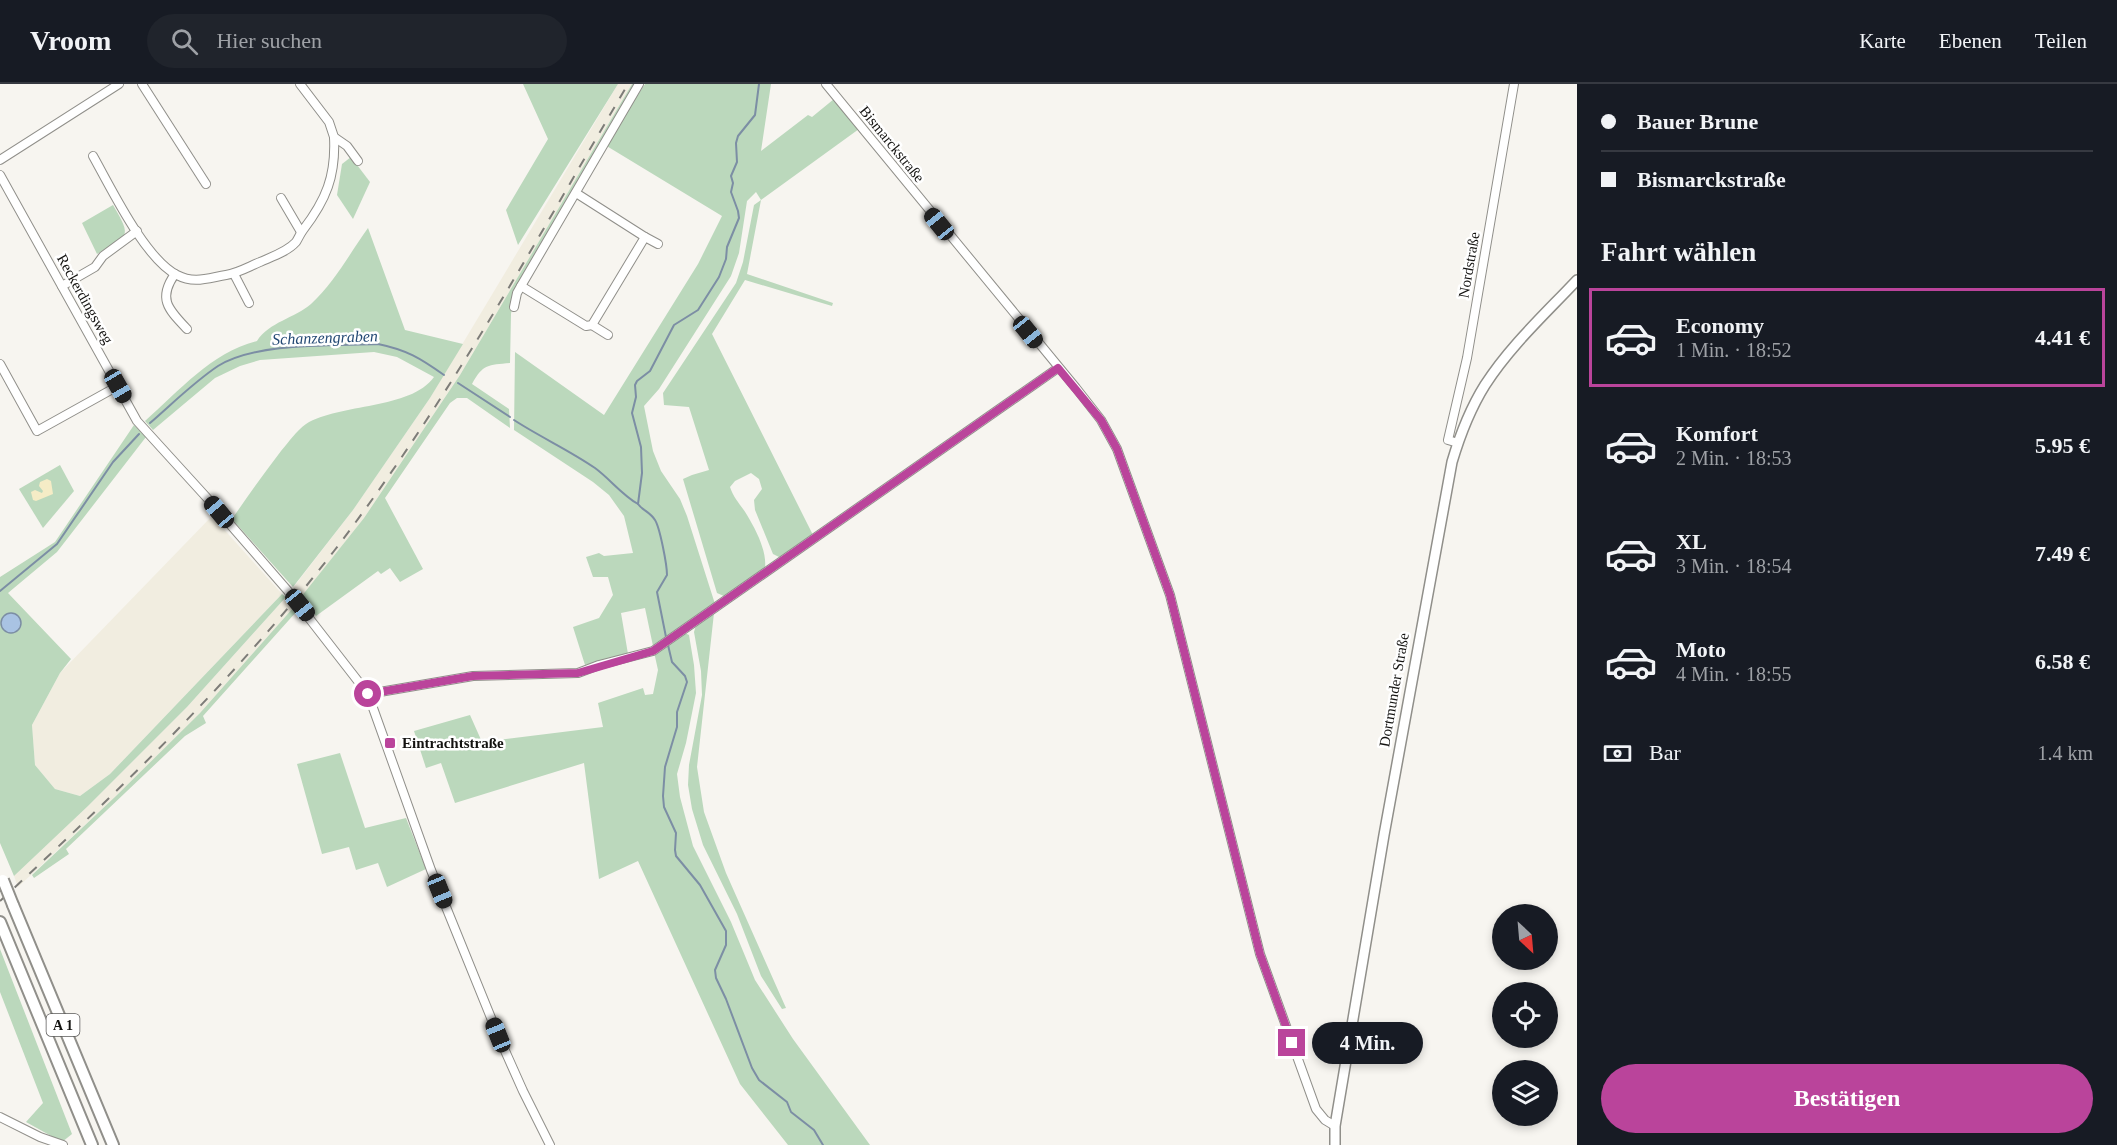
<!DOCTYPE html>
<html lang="de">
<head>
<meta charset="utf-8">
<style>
	:root { --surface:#171b24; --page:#20242c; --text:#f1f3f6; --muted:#9ea1a6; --line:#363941; --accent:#ba449b }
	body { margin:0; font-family:"Times New Roman",serif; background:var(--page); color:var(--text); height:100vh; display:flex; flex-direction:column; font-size:22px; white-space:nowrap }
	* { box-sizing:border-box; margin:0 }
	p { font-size:20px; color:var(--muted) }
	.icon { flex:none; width:33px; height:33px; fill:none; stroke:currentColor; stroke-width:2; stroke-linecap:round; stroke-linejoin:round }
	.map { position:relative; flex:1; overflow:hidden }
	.details { display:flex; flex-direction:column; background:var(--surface); width:540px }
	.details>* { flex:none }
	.hud { display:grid; align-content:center; height:132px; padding:0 24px; background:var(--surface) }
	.needle { width:39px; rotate:154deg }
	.controls { position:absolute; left:1492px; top:820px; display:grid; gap:12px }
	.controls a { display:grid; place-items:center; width:66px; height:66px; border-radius:50%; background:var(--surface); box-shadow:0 3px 9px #0003; font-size:30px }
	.end { position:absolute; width:27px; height:27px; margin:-14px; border:8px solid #ba449b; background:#fff; box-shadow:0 0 0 3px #fff }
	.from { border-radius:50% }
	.bubble { position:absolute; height:42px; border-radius:21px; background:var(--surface); box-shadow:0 3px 9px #0003; font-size:20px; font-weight:800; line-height:42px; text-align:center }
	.car { position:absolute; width:18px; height:36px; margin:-18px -9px; border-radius:8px; box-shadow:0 0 4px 2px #0007; background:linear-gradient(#222 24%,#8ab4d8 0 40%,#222 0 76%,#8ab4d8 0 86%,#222 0) }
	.hud b { display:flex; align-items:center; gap:21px; height:57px; font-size:22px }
	.hud b+b { border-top:2px solid var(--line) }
	.hud i { width:15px; height:15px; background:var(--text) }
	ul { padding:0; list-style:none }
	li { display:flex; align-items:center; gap:18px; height:99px; margin:0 12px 9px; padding:0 12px; border:3px solid transparent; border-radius:0px }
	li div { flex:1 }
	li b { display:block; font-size:22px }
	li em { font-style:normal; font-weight:800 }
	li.current { border-color:var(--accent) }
	li>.icon { width:54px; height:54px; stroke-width:1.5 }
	h2 { padding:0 24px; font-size:27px; line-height:72px }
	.pay { display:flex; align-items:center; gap:15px; height:66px; padding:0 24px; font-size:22px }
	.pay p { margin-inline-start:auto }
	.button { display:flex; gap:12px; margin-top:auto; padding:12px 24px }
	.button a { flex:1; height:69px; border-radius:36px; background:var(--accent); color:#fff; font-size:24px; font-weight:800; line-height:69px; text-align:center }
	header { display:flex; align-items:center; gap:36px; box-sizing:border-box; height:84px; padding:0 30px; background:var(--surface); border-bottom:2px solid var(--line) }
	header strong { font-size:28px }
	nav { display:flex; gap:33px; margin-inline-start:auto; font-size:21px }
	.search { width:420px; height:54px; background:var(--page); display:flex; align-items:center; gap:15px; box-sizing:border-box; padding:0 21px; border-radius:33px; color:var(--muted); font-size:22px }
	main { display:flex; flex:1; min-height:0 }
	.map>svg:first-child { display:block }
	.built { fill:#f1ede0 }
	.green { fill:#bbd8bc }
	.sand { fill:#f5ecc6 }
	.water { fill:#a9c3e3; stroke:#7c8ea4; stroke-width:1.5 }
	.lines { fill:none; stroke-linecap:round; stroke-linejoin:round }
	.stream { stroke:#7c8ea4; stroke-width:2 }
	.minor-casing { stroke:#908f8a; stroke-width:10 }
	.major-casing { stroke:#908f8a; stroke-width:12 }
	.highway-casing { stroke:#908f8a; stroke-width:14 }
	.minor { stroke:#fff; stroke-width:8 }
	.major { stroke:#fff; stroke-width:9 }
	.highway { stroke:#fff; stroke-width:10 }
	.rail { stroke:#7d7c78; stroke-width:2; stroke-dasharray:10 10; stroke-linecap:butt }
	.highway-bridge-casing { stroke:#908f8a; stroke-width:14; stroke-linecap:butt }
	.highway-bridge { stroke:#fff; stroke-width:10 }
	.route { stroke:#ba449b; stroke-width:8 }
	.poi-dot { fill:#ba449b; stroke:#fff; stroke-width:2 }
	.labels { text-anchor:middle; stroke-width:5; stroke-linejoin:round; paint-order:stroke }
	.shield { fill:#fff; stroke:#5a5958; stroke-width:1.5 }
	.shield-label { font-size:14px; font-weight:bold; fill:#131210 }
	.street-label { font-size:15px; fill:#131210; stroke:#fff }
	.poi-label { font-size:15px; font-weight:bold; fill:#131210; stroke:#fff; text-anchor:start }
	.water-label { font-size:16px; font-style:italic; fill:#234974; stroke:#fff }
</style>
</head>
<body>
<header>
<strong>Vroom</strong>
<div class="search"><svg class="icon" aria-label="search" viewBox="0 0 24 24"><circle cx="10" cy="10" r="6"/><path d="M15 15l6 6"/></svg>Hier suchen</div>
<nav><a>Karte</a><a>Ebenen</a><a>Teilen</a></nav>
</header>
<main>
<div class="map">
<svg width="1577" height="1061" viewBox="0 0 1577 1061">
	<rect width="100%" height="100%" fill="#f7f5f0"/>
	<g class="built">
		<path d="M618 0H632L460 291 364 434 293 524 200 629 117 711 18 803 14 792 88 722 187 623 286 513 353 426 430 314Z"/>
		<path d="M212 432 282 510 110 690 80 712 55 705 35 681 32 641 60 589Z"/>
	</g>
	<g class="green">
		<path d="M523 0H618L518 161 506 126 548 55Z"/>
		<path d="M632 0H636L514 211 511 230 510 279C488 281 483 280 472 300L509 325 510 344 467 314H457L450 319 385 414 423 485 400 498 390 484 381 490 378 487 316 532 301 513 364 434 460 291Z"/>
		<path d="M645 0H771L761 67 808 31 812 33 834 15 859 45 761 116 747 190 833 219 832 222 745 196 712 250 813 451 781 474 773 470 755 426 754 416 762 405 759 395 751 389 735 397 730 403C734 415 741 421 747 431 756 446 767 467 765 484L726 513 717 509 683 395 692 391 709 386 689 323 664 321 663 309 736 199 743 178 754 121 761 116 756 108 747 117 739 169 731 192 659 305 644 322 653 367 661 387 680 415 687 432 715 520 653 562 645 524 621 529 628 570 585 581 573 543 599 534 613 511 608 493H593L586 473 599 469 604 472 633 469 624 432 609 411 593 398 514 346 515 268 604 331 698 180 722 132 605 61Z"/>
		<path d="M351 73 370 98 353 135 337 111 342 80Z"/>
		<path d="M113 121C133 155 128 151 97 170L82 139Z"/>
		<path d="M368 144 405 246 463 260 430 314 353 426 293 503 232 435C248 412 264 389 281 367 289 358 296 347 306 340 340 319 410 326 434 293L397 273 374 268 260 276 240 282 215 294 153 346 145 337C179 307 212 268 257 257 269 238 295 234 311 220 334 199 350 169 368 144Z"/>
		<path d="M134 341 146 353 57 468 8 509 71 575 60 589 32 641 35 681 55 705 80 712 110 690 282 510 286 513 187 623 88 722 14 792 0 759V493L55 458Z"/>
		<path d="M60 381 74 407 43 444 19 405Z"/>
		<path d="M293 524 297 527 203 632 206 639 185 652 66 765 69 770 34 794 32 791 117 711 200 629Z"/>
		<path d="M714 529 697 683 704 728 726 789 786 924 782 925 761 892 737 830 703 761 692 725 688 701 689 681 702 611 701 587 694 548 696 541Z"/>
		<path d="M685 549 689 551 694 581 696 609 686 659 677 690 680 713 693 762 731 838 755 896 793 955 870 1061H788L740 1000 638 777 599 795 584 679 455 719 441 679 426 684 414 647 470 631 482 658 603 643 598 619 643 604 645 611 653 610 658 586 654 568Z"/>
		<path d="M340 669 365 744 406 734 426 785 387 803 378 779 356 786 349 763 322 770 297 680Z"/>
		<path d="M0 865 72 1050 62 1058 26 1038 43 1019 0 908Z"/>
	</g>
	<path class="sand" d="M47 395 51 397 53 410 36 417 33 416 31 408 35 406 42 409 43 407 39 402 40 398Z"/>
	<circle class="water" cx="11" cy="539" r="10"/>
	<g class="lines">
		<g class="stream">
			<path d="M458 299 510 333"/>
			<path d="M514 336C540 353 569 366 595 384 610 395 622 411 638 420"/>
			<path d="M150 339C172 320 194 298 218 282 257 258 332 262 378 260 407 266 420 274 444 291"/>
			<path d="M0 507 57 460 113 378 139 350"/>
			<path d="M666 553 657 508 667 491C667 481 660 444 655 436 650 428 642 426 638 420L642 389 641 363 632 329 636 313 635 301 637 297 650 287 674 241 698 226 719 193 726 175 727 163 739 134 738 127 731 108 733 99 731 92 737 78 736 59 738 52 755 31 759 0"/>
			<path d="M668 561 672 578 685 592 687 598 677 628V643L665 683 663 712 664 723 676 749 675 766 676 772 700 801 726 847V861L715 886 716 894 726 915 752 984 759 996 787 1018 791 1028 814 1046 823 1061"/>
		</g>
		<defs>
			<g id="minor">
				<path d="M142 0 206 100"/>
				<path d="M300 0 329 38 334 53 347 62 358 77"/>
				<path d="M826 0 1076 304 1101 336 1117 365 1170 511 1260 870 1316 1025 1325 1036 1335 1042"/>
				<path d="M93 72C111 104 145 175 177 191 194 200 208 194 226 191 238 189 248 183 260 178 271 173 287 168 296 158 298 155 300 150 303 146 326 116 336 92 334 53"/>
				<path d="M0 76 119 0"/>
				<path d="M0 91 137 337 208 415 288 507 368 610 431 786 498 951 523 1007 550 1061"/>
				<path d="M281 114 301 148"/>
				<path d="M645 153 658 160"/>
				<path d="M175 190C157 215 169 226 187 245"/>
				<path d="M234 190 249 219"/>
				<path d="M62 202 95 183 103 172 137 147"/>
				<path d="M521 202 586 242 592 241 645 153 576 109"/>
				<path d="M514 223 517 209 521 202 639 0"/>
				<path d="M592 241 608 251"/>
				<path d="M0 280 37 347 118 302"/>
				<path d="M1458 359 1448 356 1467 274 1514 0"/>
				<path d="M368 610 473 592 578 589 599 581 653 567 1058 284"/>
				<path d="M0 1033 40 1053 63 1061"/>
			</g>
			<path id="major" d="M1335 1061V1042L1384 751 1452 378C1460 351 1470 325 1485 301 1510 262 1545 230 1577 196"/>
			<g id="highway">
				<path d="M13 821 113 1061"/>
				<path d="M0 838 92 1061"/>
			</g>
		</defs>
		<use href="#minor" class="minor-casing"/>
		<use href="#major" class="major-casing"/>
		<use href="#highway" class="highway-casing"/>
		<use href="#minor" class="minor"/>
		<use href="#major" class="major"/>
		<use href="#highway" class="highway"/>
		<path class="rail" d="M0 817C119 707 235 595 334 467 446 321 535 158 628 0"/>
		<defs>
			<path id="highway-bridge" d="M3 796 13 821"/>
		</defs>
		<use href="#highway-bridge" class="highway-bridge-casing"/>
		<use href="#highway-bridge" class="highway-bridge"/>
	</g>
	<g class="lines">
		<path class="route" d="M368 610 473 592 578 589 653 567 1058 284 1101 336 1117 365 1170 511 1260 870 1292 959"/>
	</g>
	<rect class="poi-dot" x="384" y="653" width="12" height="12" rx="3"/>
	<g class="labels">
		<rect class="shield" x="46.5" y="930" width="33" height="22" rx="4.5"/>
		<g class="shield-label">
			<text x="63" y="946">A 1</text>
		</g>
		<g class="street-label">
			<text transform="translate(892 60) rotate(51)" y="5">Bismarckstraße</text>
			<text transform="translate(1469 181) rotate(-80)" y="5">Nordstraße</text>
			<text transform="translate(85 215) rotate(61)" y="5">Reckerdingsweg</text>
			<text transform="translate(1394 606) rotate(-80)" y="5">Dortmunder Straße</text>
		</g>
		<g class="poi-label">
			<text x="402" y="664">Eintrachtstraße</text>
		</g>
		<g class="water-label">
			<text transform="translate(325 253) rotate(-2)" y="6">Schanzengraben</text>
		</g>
	</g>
</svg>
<div class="controls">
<a><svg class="needle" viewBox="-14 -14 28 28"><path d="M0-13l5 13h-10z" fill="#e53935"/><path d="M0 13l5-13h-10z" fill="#9ea1a6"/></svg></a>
<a><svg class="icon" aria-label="locate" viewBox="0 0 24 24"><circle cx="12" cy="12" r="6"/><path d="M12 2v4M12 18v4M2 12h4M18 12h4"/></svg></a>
<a><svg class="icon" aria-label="layers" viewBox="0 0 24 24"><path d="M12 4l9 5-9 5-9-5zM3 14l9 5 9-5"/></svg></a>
</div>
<i class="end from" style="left:368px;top:610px"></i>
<i class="end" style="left:1292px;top:959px"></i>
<div class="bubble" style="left:1312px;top:938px;width:111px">4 Min.</div>
<i class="car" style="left:939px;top:140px;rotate:321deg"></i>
<i class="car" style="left:1028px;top:248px;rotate:141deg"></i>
<i class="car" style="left:118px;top:302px;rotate:150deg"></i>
<i class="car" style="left:219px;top:428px;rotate:320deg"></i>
<i class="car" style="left:300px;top:521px;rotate:141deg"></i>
<i class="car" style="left:440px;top:807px;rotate:158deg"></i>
<i class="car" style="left:498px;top:951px;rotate:338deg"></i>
</div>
<section class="details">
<div class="hud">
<b><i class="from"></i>Bauer Brune</b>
<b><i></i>Bismarckstraße</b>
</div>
<h2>Fahrt wählen</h2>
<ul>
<li class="current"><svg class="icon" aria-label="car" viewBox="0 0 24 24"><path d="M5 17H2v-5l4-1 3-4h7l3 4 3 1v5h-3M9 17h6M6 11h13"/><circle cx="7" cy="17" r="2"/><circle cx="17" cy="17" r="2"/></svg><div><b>Economy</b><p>1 Min. · 18:52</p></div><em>4.41 €</em></li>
<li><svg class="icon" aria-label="car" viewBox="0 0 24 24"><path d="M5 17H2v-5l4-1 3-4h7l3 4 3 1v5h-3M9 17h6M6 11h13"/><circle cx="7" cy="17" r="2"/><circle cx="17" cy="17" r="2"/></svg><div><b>Komfort</b><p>2 Min. · 18:53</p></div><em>5.95 €</em></li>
<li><svg class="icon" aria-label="car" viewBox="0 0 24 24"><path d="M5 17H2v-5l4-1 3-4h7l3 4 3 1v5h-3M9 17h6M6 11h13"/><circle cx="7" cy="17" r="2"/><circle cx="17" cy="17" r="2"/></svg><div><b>XL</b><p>3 Min. · 18:54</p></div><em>7.49 €</em></li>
<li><svg class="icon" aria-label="car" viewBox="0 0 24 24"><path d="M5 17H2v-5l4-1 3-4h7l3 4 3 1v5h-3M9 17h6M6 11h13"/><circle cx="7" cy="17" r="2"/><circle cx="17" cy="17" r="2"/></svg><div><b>Moto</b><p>4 Min. · 18:55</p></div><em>6.58 €</em></li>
</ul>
<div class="pay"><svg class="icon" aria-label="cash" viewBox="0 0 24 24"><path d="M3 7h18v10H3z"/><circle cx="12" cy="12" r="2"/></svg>Bar<p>1.4 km</p></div>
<div class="button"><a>Bestätigen</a></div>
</section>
</main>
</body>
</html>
